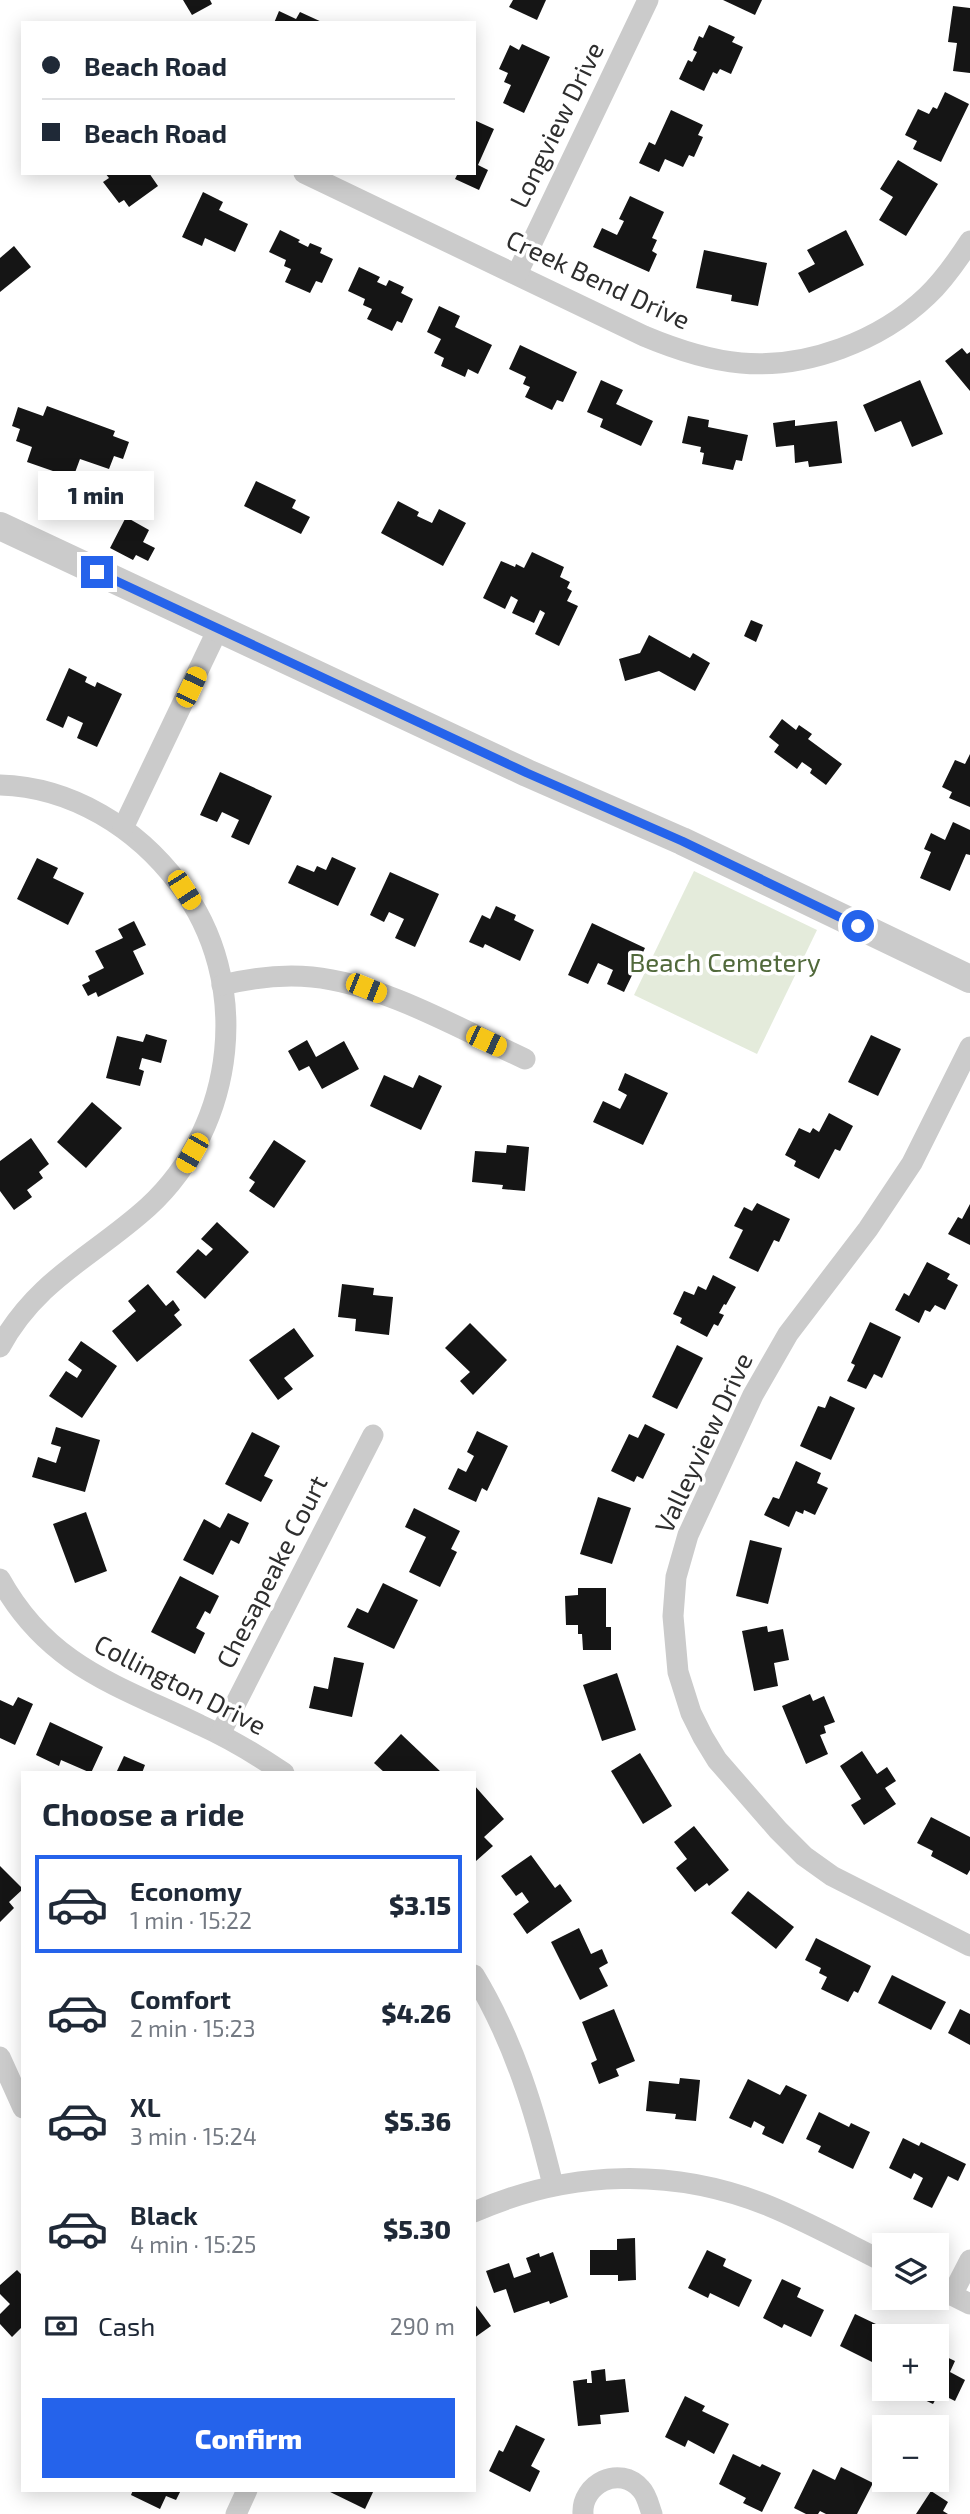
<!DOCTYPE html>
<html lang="en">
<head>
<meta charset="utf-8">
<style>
	:root { --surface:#fff; --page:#f6f6f7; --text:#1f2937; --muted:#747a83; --line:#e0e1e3; --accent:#2563eb }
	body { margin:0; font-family:"Exo 2",sans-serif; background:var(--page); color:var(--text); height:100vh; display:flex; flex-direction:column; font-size:26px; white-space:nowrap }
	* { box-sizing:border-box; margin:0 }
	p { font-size:23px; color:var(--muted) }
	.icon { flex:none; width:38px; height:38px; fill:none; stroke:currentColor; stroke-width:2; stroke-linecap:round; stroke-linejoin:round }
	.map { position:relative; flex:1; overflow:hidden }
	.side { position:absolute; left:21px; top:1771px; width:455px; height:721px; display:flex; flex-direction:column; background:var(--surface); border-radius:0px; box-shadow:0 4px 18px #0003 }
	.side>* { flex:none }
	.banner { position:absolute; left:21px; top:21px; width:455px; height:154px; border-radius:0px; box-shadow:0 4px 18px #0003; display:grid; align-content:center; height:154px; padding:0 21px; background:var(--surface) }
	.fabs { position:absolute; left:872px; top:2233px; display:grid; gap:14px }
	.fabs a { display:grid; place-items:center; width:77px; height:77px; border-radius:0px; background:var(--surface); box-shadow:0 4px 18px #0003; font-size:35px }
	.end { position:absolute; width:32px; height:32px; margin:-16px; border:9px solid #2563eb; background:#fff; box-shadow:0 0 0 4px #fff }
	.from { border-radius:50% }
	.bubble { position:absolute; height:49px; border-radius:0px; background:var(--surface); box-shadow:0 4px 18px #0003; font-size:23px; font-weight:800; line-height:49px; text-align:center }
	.car { position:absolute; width:21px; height:42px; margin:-21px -10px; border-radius:9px; box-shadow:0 0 5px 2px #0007; background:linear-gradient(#f5c518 24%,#345 0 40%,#f5c518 0 76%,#345 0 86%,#f5c518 0) }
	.banner b { display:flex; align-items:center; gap:24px; height:66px; font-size:26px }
	.banner b+b { border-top:2px solid var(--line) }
	.banner i { width:18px; height:18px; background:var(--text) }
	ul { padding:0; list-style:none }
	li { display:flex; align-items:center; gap:21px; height:98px; margin:0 14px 10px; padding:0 7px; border:4px solid transparent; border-radius:0px }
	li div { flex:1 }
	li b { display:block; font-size:26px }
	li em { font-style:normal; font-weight:800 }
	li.active { border-color:var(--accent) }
	li>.icon { width:63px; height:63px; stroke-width:1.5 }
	h2 { padding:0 21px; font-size:32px; line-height:84px }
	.pay { display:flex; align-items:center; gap:18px; height:77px; padding:0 21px; font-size:26px }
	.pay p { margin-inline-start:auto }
	.cta { display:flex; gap:14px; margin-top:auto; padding:14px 21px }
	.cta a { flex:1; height:80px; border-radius:0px; background:var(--accent); color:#fff; font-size:28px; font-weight:800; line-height:80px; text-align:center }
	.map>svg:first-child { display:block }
	.green { fill:#e4ebdb }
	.building { fill:#151515 }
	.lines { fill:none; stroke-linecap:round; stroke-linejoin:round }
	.minor { stroke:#cbcbcb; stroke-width:21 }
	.tertiary { stroke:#cbcbcb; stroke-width:28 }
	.route { stroke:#2563eb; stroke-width:9 }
	.labels { text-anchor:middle; stroke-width:7; stroke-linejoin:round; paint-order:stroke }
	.street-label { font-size:26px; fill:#2e2e2e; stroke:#fff }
	.park-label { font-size:26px; fill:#51693b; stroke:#fff }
</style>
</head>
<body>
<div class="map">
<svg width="970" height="2514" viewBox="0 0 970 2514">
	<rect width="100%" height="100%" fill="#fff"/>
	<path class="green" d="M694 871 817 930 757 1054 634 995Z"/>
	<g class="building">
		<path d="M183 0H210L212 4 192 15Z"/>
		<path d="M513 0H546L537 20 509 7Z"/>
		<path d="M723 0H762L755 15Z"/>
		<path d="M953 6 970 8V73L953 71 957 43 948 42Z"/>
		<path d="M279 11 296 19 300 12 324 23H274Z"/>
		<path d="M709 25 735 37 732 42 743 47 731 74 720 69 717 74 713 72 704 91 679 79 688 60 692 62 697 52 693 50 699 36 703 38Z"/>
		<path d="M522 44 550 57 524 113 503 103 511 85 504 82 508 73 499 69 510 45 519 50Z"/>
		<path d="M945 92 969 104 941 162 913 149 917 141 905 135 918 109 929 114 933 107 937 109Z"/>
		<path d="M671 110 703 125 698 135 703 137 694 157 689 155 683 167 665 159 659 172 639 163 649 142 655 145Z"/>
		<path d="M474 120 494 129 478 165 488 170 479 190 455 179 458 173H474Z"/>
		<path d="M898 160 938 184 906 236 879 220 893 197 880 189Z"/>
		<path d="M105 173H149L158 186 129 207 124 200 119 203 103 182 109 178Z"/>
		<path d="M203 192 223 202 219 210 248 224 235 252 205 238 202 246 182 237Z"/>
		<path d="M630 196 664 212 652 238 657 240 652 251 657 254 649 272 593 247 602 228 617 235 624 221 619 219Z"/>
		<path d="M280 230 300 240 298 242 308 247 310 243 322 248 320 253 333 259 322 283 316 281 310 293 285 282 291 269 284 266 286 260 269 252Z"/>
		<path d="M846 230 864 265 809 293 798 273 815 264 807 250Z"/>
		<path d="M14 246 31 267 0 292V258Z"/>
		<path d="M704 250 767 263 758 306 731 301 732 295 696 288Z"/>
		<path d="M359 267 380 277 377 282 386 286 389 280 404 287 401 293 413 299 402 323 397 321 392 331 367 319 372 309 363 305 365 299 348 291Z"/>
		<path d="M439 306 460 316 455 327 492 345 478 374 468 369 465 377 441 366 444 358 434 353 441 339 427 332Z"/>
		<path d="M520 345 577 372 563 402 557 400 552 410 525 397 530 387 523 384 526 377 509 369Z"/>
		<path d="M962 348 967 354 970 352V391L945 361Z"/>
		<path d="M601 380 623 390 616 404 653 421 641 446 600 427 603 419 587 412Z"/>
		<path d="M920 380 943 434 912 447 901 421 875 432 863 405Z"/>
		<path d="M47 406 115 431 113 436 129 442 123 459 114 456 109 469 80 459 73 478 27 462 32 447 16 441 20 429 12 426 18 407 43 416Z"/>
		<path d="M688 416 709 420 708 427 748 435 742 461 736 460 733 470 702 464 704 453 700 452 701 447 682 443Z"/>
		<path d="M795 420V426L837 421 842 463 809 467 808 461 795 463 794 445 776 447 773 423Z"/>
		<path d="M256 481 296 500 292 508 310 517 301 534 244 506Z"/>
		<path d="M398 501 419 512 417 516 432 523 439 509 466 523 443 566 381 533Z"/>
		<path d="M126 517 149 530 143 542 155 548 148 561 136 555 133 560 110 548Z"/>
		<path d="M532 552 564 567 560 577 570 582 567 588 572 591 567 601 578 606 559 646 535 634 545 613 540 610 534 623 512 613 518 600 511 596 505 609 483 598 501 561 515 567 516 564 524 568Z"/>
		<path d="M751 620 763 625 756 642 744 636Z"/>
		<path d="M649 635 690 658 693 653 710 663 695 691 659 671 625 681 619 659 640 653Z"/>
		<path d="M69 668 87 677 85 682 95 687 97 682 122 694 97 747 77 738 83 723 68 716 63 728 46 720Z"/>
		<path d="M782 719 796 730 799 725 812 734 808 739 842 764 826 785 810 773 812 769 802 762 797 769 774 752 779 745 769 737Z"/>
		<path d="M970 754V807L949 798 952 792 942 787 955 760 965 764Z"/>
		<path d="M220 772 272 796 249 845 231 837 239 820 222 812 217 822 200 815Z"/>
		<path d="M953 822 970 830V855L966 854 950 891 920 878 931 852 924 849 931 833 945 840Z"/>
		<path d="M332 857 356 868 338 906 288 883 297 865 314 872 317 866 326 870Z"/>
		<path d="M37 858 58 868 53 878 84 893 68 925 17 899Z"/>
		<path d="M390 872 439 894 415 947 395 938 404 919 389 912 384 922 370 915Z"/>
		<path d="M496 906 516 915 514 920 534 930 520 961 485 944 483 948 469 942 482 915 490 919Z"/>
		<path d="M134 921 146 945 133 951 144 974 98 997 96 992 88 996 82 985 90 981 88 976 104 968 95 951 123 938 118 929Z"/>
		<path d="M592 923 645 948 624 992 607 984 613 970 598 963 588 984 568 975Z"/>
		<path d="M146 1034 167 1040 161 1063 142 1058 139 1069 144 1071 140 1086 106 1078 117 1036 143 1042Z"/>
		<path d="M871 1035 901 1049 878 1096 848 1082Z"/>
		<path d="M307 1040 316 1057 344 1041 359 1069 322 1089 309 1066 299 1071 288 1051Z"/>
		<path d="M625 1073 668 1093 643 1145 593 1122 603 1101 620 1109 627 1095 618 1090Z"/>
		<path d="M384 1075 413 1088 419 1075 442 1086 421 1130 370 1106Z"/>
		<path d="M92 1102 122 1128 86 1168 57 1142Z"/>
		<path d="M829 1113 853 1126 840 1151 835 1149 819 1179 794 1166 796 1161 785 1155 799 1128 810 1133 813 1128 819 1132Z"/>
		<path d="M31 1138 49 1164 39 1172 43 1178 27 1190 32 1197 14 1210 0 1191V1161Z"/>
		<path d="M274 1140 306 1161 274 1208 249 1191 255 1182 249 1178Z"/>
		<path d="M507 1145 529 1147 525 1191 502 1189 503 1185 472 1182 475 1151 506 1153Z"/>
		<path d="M757 1203 790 1219 779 1242 774 1240 758 1272 729 1258 743 1230 734 1226 744 1207 752 1211Z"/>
		<path d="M970 1204V1245L948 1234 958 1217 962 1219Z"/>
		<path d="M217 1222 249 1252 205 1299 176 1272 198 1249 206 1256 213 1249 201 1239Z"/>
		<path d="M927 1262 950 1274 947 1279 958 1285 945 1310 935 1305 930 1312 925 1310 919 1323 895 1310 904 1293 909 1296Z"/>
		<path d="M713 1275 736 1287 726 1305 724 1304 719 1313 724 1315 718 1326 714 1324 707 1337 680 1323 682 1318 673 1314 684 1291 694 1295 698 1286 706 1290Z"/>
		<path d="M148 1284 166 1306 173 1300 180 1310 174 1315 182 1325 137 1362 112 1331 136 1311 128 1301Z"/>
		<path d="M342 1284 374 1288 373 1295 393 1297 389 1335 355 1331 356 1319 338 1317Z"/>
		<path d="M870 1322 901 1337 882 1378 874 1374 866 1389 847 1381 855 1365 851 1363Z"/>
		<path d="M470 1323 507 1360 473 1395 460 1381 470 1372 445 1348Z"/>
		<path d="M294 1328 314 1356 284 1378 293 1389 278 1400 249 1360Z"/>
		<path d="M81 1341 117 1366 82 1418 49 1396 66 1371 77 1378 82 1370 68 1360Z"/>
		<path d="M677 1345 703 1358 677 1409 652 1397Z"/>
		<path d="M830 1396 855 1408 831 1460 800 1446 818 1406 825 1408Z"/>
		<path d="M645 1424 665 1434 643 1479 637 1476 634 1482 611 1471 629 1434 638 1438Z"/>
		<path d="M56 1427 100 1440 85 1492 32 1477 38 1457 56 1463 61 1447 51 1444Z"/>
		<path d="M477 1431 508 1446 487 1491 482 1488 476 1502 448 1489 458 1468 466 1472 474 1456 467 1452Z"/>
		<path d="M252 1432 280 1446 264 1476 273 1480 261 1502 225 1484Z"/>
		<path d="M796 1461 821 1473 817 1483 828 1488 815 1515 804 1510 803 1514 796 1511 789 1527 764 1515 773 1497 779 1499Z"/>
		<path d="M598 1497 631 1508 612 1564 580 1554Z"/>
		<path d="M414 1508 460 1531 451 1549 457 1552 440 1587 409 1572 426 1537 405 1527Z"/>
		<path d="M86 1512 107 1571 75 1583 53 1524Z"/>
		<path d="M228 1513 249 1523 239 1544 231 1540 213 1575 183 1560 204 1519 220 1528Z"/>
		<path d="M750 1540 782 1548 768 1604 736 1596Z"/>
		<path d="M180 1576 219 1596 210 1614 205 1611 196 1628 205 1633 195 1654 151 1632Z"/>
		<path d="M383 1583 418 1600 394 1649 347 1627 357 1608 368 1613Z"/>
		<path d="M578 1588H606V1627H611V1650H583L582 1634H578V1625H566L565 1596 578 1595Z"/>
		<path d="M767 1626 768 1632 783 1629 789 1660 774 1663 778 1686 754 1691 742 1631Z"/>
		<path d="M334 1657 364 1663 352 1717 309 1708 314 1686 328 1689Z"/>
		<path d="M617 1673 636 1730 602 1741 583 1685Z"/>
		<path d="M810 1694 813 1701 824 1696 835 1722 824 1726 826 1733 820 1735 828 1754 806 1764 782 1706Z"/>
		<path d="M18 1697 33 1704 15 1745 0 1738V1700L13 1706Z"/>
		<path d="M50 1722 103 1747 91 1773 61 1760 59 1766 36 1755Z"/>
		<path d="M401 1734 442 1773H385L374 1763Z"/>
		<path d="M862 1751 877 1774 887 1767 896 1781 885 1788 896 1804 864 1825 851 1805 861 1799 840 1766Z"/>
		<path d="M640 1753 672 1806 643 1824 611 1771Z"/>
		<path d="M124 1756 145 1765 142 1773H116Z"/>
		<path d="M474 1785 504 1819 484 1837 493 1846 476 1861Z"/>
		<path d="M931 1817 970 1837V1870L967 1875 931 1856 933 1851 917 1843Z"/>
		<path d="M694 1826 729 1870 709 1886 707 1883 695 1892 676 1868 687 1859 674 1842Z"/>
		<path d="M531 1855 555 1888 560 1884 572 1901 527 1934 513 1914 529 1902 522 1892 516 1896 501 1876Z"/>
		<path d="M0 1866 23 1889 9 1902 14 1908 0 1922Z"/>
		<path d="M748 1891 794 1927 776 1949 731 1913Z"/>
		<path d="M579 1928 591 1954 602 1949 608 1963 599 1968 608 1986 580 2000 551 1942Z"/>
		<path d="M816 1938 871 1966 858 1993 854 1991 848 2002 821 1989 827 1977 819 1973 821 1968 805 1960Z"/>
		<path d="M892 1975 946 2002 931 2030 878 2003Z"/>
		<path d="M614 2009 635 2061 616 2069 619 2076 599 2084 591 2063 597 2060 582 2022Z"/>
		<path d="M960 2009 970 2014V2045L948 2033Z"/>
		<path d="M680 2078 700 2080 696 2121 675 2119 676 2114 646 2111 649 2081 679 2084Z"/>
		<path d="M748 2079 780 2095 786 2085 807 2095 783 2144 762 2134 765 2127 754 2121 751 2128 729 2118Z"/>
		<path d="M819 2112 849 2127 851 2123 870 2132 853 2169 818 2152 821 2146 806 2139Z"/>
		<path d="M903 2138 919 2146 921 2142 966 2164 958 2181 948 2176 932 2208 913 2199 923 2178 914 2173 911 2179 889 2168Z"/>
		<path d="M635 2238 636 2280 618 2281V2275H590V2250H617V2239Z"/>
		<path d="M707 2250 726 2259 723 2266 752 2280 739 2307 710 2293 708 2298 688 2288Z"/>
		<path d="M553 2252 568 2297 550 2304 549 2301 514 2313 506 2289 494 2293 486 2271 509 2263 514 2278 531 2272 526 2258 539 2253 540 2257Z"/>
		<path d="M17 2270 23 2276V2330L21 2328 12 2337 0 2324V2314L10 2304 0 2294V2285Z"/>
		<path d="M782 2279 801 2288 797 2297 824 2310 811 2337 784 2324 782 2328 763 2318Z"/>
		<path d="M474 2303 491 2326 474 2338Z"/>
		<path d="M855 2314 901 2336H884V2368L840 2346Z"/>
		<path d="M936 2352 955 2361 950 2372 965 2380 955 2401 939 2393 933 2404 916 2396 920 2389H936Z"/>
		<path d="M605 2369 606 2381 625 2379 629 2412 600 2415 601 2424 578 2426 573 2381 587 2379V2383H592L591 2371Z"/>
		<path d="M685 2396 705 2406 702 2411 729 2424 714 2454 688 2440 685 2447 665 2437Z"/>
		<path d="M516 2425 545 2439 531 2466 540 2471 530 2492 489 2471 499 2450 503 2452Z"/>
		<path d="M733 2454 760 2467 762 2464 781 2473 762 2512 743 2503 746 2498 719 2484Z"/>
		<path d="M841 2467 873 2483 857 2514H826L820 2511 818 2514H806L794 2508 813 2469 835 2480Z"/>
		<path d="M133 2490H181L176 2500 166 2496 160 2509 131 2495Z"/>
		<path d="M326 2490H374L365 2509Z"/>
		<path d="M931 2491 948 2502 943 2511 948 2514H916Z"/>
	</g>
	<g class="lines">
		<g class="minor">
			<path d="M304 173 644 336C675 349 707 360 741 363 806 369 880 341 927 296 944 280 957 261 970 241"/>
			<path d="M517 274 648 0"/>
			<path d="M0 785C72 787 137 828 179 884 253 981 237 1125 148 1207 94 1256 37 1279 0 1347"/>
			<path d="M123 828 218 629"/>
			<path d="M222 985C251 978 281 974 312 977 383 984 460 1029 525 1059"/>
			<path d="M970 1047 912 1163 868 1229 788 1334 753 1395 688 1535 676 1577 673 1616 678 1672 691 1713 703 1737 717 1760 778 1830 804 1856 832 1876 970 1946"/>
			<path d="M0 1579C48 1666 117 1685 200 1725 229 1738 257 1755 284 1773"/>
			<path d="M220 1734 373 1435"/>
			<path d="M474 1975C514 2041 535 2111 553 2185"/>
			<path d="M0 2057 23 2108"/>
			<path d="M474 2212C569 2170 673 2167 769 2206 808 2222 846 2243 884 2262"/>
			<path d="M936 2287 970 2304"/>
			<path d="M952 2295 970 2260"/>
			<path d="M236 2514 247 2490"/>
			<path d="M583 2514C581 2484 620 2464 641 2489 647 2495 649 2506 652 2514"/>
		</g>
		<path class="tertiary" d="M0 526 527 773 682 841 970 979"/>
	</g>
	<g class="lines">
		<path class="route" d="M97 572 527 773 682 841 858 926"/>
	</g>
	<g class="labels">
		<g class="street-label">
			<text transform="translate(557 125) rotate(-64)" y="9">Longview Drive</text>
			<text transform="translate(598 280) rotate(25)" y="9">Creek Bend Drive</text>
			<text transform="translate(704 1443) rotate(-65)" y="9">Valleyview Drive</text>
			<text transform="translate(272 1572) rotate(-63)" y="9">Chesapeake Court</text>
			<text transform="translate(180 1685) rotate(27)" y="9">Collington Drive</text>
		</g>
		<g class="park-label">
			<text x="725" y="972">Beach Cemetery</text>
		</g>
	</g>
</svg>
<div class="fabs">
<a><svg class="icon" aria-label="layers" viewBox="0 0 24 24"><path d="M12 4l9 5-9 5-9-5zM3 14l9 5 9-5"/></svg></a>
<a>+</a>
<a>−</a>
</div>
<i class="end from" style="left:858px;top:926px"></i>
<i class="end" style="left:97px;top:572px"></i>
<div class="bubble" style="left:38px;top:471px;width:116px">1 min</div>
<i class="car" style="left:191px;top:687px;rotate:25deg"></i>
<i class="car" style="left:184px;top:890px;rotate:147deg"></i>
<i class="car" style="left:366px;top:988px;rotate:112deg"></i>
<i class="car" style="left:486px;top:1041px;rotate:115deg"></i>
<i class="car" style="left:192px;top:1153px;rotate:210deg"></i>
<div class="banner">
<b><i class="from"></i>Beach Road</b>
<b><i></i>Beach Road</b>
</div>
<section class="side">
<h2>Choose a ride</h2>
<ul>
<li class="active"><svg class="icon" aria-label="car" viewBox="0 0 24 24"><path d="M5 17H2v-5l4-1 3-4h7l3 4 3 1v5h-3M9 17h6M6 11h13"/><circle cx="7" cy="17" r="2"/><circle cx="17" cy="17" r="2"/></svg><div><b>Economy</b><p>1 min · 15:22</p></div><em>$3.15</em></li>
<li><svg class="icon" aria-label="car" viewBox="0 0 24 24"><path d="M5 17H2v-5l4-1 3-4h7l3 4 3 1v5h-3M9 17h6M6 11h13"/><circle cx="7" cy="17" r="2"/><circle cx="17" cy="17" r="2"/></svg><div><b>Comfort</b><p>2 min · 15:23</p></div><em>$4.26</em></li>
<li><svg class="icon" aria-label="car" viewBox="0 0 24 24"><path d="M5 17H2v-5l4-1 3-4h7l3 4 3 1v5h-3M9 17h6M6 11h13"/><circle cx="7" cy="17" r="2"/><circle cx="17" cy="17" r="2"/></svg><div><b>XL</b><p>3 min · 15:24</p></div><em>$5.36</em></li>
<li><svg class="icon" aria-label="car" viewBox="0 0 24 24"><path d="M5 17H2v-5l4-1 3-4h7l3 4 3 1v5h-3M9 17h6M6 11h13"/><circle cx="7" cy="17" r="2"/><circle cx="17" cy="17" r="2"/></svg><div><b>Black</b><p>4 min · 15:25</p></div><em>$5.30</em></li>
</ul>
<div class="pay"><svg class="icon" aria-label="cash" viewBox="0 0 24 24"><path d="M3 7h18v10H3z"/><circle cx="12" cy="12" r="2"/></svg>Cash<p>290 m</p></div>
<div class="cta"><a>Confirm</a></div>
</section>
</div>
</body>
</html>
